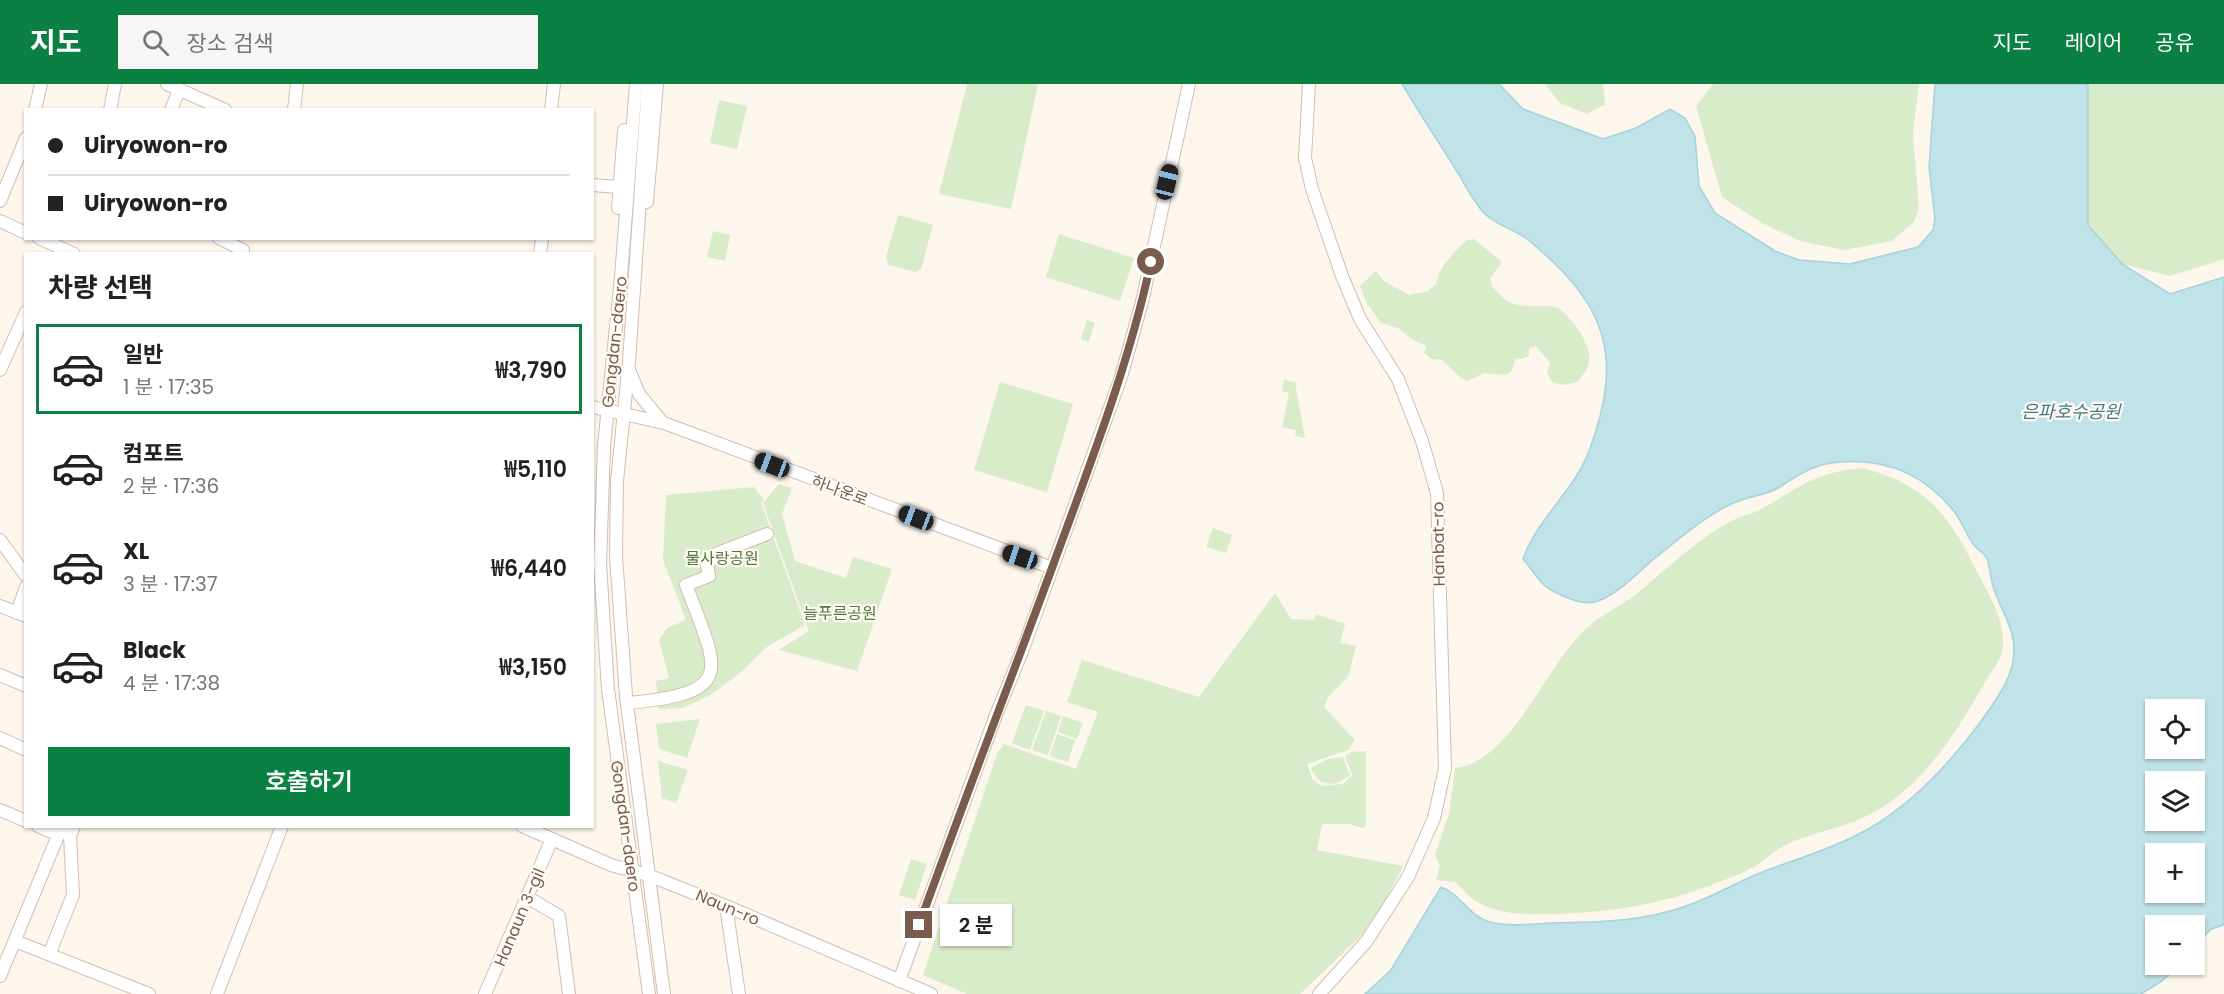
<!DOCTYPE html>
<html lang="ko">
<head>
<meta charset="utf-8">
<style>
	:root { --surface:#fff; --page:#f6f6f6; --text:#222; --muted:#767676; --line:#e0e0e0; --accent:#0b8043 }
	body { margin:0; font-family:Poppins,"Noto Sans KR",sans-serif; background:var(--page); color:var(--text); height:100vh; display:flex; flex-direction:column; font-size:22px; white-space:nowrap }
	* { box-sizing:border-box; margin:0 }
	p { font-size:20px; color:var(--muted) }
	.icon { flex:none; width:33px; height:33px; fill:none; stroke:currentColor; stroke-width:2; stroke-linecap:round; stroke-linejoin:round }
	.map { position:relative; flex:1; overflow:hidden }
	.details { position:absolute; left:24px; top:168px; width:570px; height:576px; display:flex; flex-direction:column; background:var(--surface); border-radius:0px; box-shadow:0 2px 4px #0004 }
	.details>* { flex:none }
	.guide { position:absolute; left:24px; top:24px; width:570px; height:132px; border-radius:0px; box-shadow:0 2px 4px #0004; display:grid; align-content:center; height:132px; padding:0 24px; background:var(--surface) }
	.tools { position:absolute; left:2145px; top:615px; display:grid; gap:12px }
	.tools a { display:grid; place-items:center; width:60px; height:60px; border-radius:0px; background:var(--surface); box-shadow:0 2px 4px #0004; font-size:30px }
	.end { position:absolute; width:27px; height:27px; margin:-14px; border:8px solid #7a5c4d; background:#fff; box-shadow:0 0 0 3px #fff }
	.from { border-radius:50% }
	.bubble { position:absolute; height:42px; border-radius:0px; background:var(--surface); box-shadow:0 2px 4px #0004; font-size:20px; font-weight:600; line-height:42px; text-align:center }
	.car { position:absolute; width:18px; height:36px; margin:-18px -9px; border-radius:8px; box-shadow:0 0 4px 2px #0007; background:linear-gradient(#222 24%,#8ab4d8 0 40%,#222 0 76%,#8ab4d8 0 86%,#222 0) }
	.guide b { display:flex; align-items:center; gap:21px; height:57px; font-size:22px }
	.guide b+b { border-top:2px solid var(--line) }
	.guide i { width:15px; height:15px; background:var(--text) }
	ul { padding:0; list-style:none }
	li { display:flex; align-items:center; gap:18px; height:90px; margin:0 12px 9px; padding:0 12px; border:3px solid transparent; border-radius:0px }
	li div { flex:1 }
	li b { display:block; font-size:22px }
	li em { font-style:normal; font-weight:600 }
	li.on { border-color:var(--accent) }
	li>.icon { width:54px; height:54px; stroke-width:1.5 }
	h2 { padding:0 24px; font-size:27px; line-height:72px }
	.button { display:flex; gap:12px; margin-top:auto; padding:12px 24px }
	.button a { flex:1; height:69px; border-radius:0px; background:var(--accent); color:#fff; font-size:24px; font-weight:600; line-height:69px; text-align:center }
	header { display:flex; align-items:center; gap:36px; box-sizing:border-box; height:84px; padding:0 30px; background:var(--accent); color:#fff }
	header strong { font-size:28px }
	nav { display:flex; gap:33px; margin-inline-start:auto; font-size:21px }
	.search { width:420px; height:54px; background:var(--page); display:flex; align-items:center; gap:15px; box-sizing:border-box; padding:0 21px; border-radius:0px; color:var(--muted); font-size:22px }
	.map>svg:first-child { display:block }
	.green { fill:#d8ecc9 }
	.water { fill:#bfe3e8; stroke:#a5d3da; stroke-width:1.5; fill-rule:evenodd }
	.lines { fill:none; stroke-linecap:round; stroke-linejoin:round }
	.minor-casing { stroke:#d1beb0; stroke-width:14 }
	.minor { stroke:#fff; stroke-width:12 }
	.route { stroke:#7a5c4d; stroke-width:8 }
	.labels { text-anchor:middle; stroke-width:4.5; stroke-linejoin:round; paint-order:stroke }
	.street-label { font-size:16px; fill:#7a5c4d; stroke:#fffaf3 }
	.park-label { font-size:16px; fill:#537a41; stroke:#fffaf3 }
	.water-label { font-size:18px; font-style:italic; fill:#437c86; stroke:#fffaf3 }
</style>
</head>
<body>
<header>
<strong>지도</strong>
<div class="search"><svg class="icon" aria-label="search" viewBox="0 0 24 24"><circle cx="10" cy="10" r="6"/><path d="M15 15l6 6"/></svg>장소 검색</div>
<nav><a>지도</a><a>레이어</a><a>공유</a></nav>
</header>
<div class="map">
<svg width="2224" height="910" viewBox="0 0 2224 910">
	<rect width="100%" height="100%" fill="#fdf6ec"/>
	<g class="green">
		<path d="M967 0H1038L1011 125 939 110Z"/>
		<path d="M1545 0H1603L1605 20 1587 30 1560 19Z"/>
		<path d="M1713 0H1919L1913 50 1919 125 1914 138 1892 157 1844 166 1800 157 1762 139 1722 113 1696 22Z"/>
		<path d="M2088 0H2224V175L2170 192 2122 180 2088 141Z"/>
		<path d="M719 16 747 22 737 65 710 59Z"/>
		<path d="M898 131 933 141 921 185 915 188 889 181 886 173Z"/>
		<path d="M713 147 730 151 725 177 707 173Z"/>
		<path d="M1059 150 1134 174 1120 217 1046 193Z"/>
		<path d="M1474 155 1502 178 1491 193V200C1511 230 1527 219 1557 223 1570 231 1593 262 1589 278 1588 285 1582 293 1577 298L1564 301 1552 298 1547 289 1550 279 1536 262 1529 264V272L1522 275 1516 274 1511 288 1506 291 1484 289 1467 297 1462 295 1442 276 1431 275 1424 268 1427 262 1413 256 1398 244 1381 239 1366 218 1360 202 1376 187 1384 197 1409 211 1428 207 1436 200C1439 183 1454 168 1467 156Z"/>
		<path d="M1087 236 1095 239 1089 258 1081 255Z"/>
		<path d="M1284 296 1295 298 1305 354 1295 352 1296 346 1282 343 1289 309 1282 307Z"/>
		<path d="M1000 298 1073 320 1047 408 974 386Z"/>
		<path d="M1863 384C1923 400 1947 427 1974 482 1986 506 2005 534 2003 562 2002 576 1992 586 1985 598 1957 648 1923 702 1871 730 1844 744 1813 748 1785 761 1774 767 1766 775 1756 782 1743 789 1728 795 1714 800 1660 821 1607 829 1550 830 1527 830 1504 831 1483 821 1471 816 1465 807 1455 798L1436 796 1440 782 1435 771 1449 730 1455 684C1512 679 1547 578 1587 544 1602 530 1623 521 1639 508 1668 483 1696 457 1729 438 1740 432 1753 430 1763 424 1803 401 1816 388 1863 384Z"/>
		<path d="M779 400 792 404 782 430 795 477 846 494 853 473 892 485 857 587 779 566 809 547 763 419Z"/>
		<path d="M754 403 764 416 761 419 805 541 765 564 740 589 709 612 683 624 659 625 656 597 669 594 659 556 667 544 686 536 663 476 666 411Z"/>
		<path d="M1213 444 1232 451 1226 469 1206 463Z"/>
		<path d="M1275 509 1291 535 1314 536 1316 530 1345 540 1340 559 1356 562 1348 593 1328 613 1324 623 1355 656 1348 666 1307 680 1313 696 1321 702 1343 700 1352 691 1345 672 1351 668 1366 667V742L1362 744 1350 740H1322L1317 766 1403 782 1386 815 1362 851 1300 910H967L923 891 997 670 1004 660 1076 685 1098 628 1067 618 1082 576 1199 613Z"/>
		<path d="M1026 621 1044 627 1030 666 1012 659Z"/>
		<path d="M1046 627 1061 632 1048 671 1032 666Z"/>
		<path d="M1063 632 1083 639 1077 655 1058 648Z"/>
		<path d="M700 635 687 674 659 665 656 640Z"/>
		<path d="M1057 650 1075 656 1068 678 1050 672Z"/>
		<path d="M1343 673 1350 691C1336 704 1318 703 1311 684L1328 675Z"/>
		<path d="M658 677 688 686 676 719 662 714Z"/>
		<path d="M911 775 927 780 915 816 899 811Z"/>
	</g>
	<path class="water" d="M1402 0H1499L1523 25 1603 55 1636 44 1670 25 1685 34 1695 52 1699 102 1715 129 1775 167 1799 176 1850 180 1918 163 1933 146 1935 135 1929 83 1935 0H2088V141L2122 180 2170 210 2224 193V841L2211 845 2195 862 2194 842H2156V880L2180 881 2162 897 2141 910H1365L1391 886 1441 803C1461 810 1469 833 1490 838 1509 843 1532 840 1551 839 1597 838 1642 838 1686 822 1716 812 1743 794 1773 784 1801 774 1829 765 1855 752 1908 726 1950 680 1984 633 1998 613 2014 592 2014 566 2014 545 2002 527 1995 508 1990 497 1991 486 1987 475 1985 468 1978 467 1974 461 1966 450 1961 436 1953 426 1923 389 1885 374 1839 378 1813 380 1799 391 1778 404 1766 411 1752 412 1739 417 1712 426 1678 456 1655 474 1637 489 1618 511 1595 518 1582 522 1553 509 1544 501 1536 493 1530 483 1523 475 1537 435 1574 407 1589 367 1625 271 1606 219 1528 156 1515 145 1497 142 1485 130 1474 119 1466 102 1458 89 1439 59 1420 30 1402 0ZM2156 626H2194V664H2156ZM2156 698H2194V736H2156ZM2156 770H2194V808H2156Z"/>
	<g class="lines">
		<defs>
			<g id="minor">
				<path d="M167 0 225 26"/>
				<path d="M636 0 621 193 604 362 600 480 608 605 649 910"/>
				<path d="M648 0 629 278 617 397 616 472 626 612 664 910"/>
				<path d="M1309 0 1305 74 1312 105 1342 192 1360 235 1398 295 1422 357 1437 409 1445 684 1434 734 1408 793 1366 858 1319 910"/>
				<path d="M35 26 41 0"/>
				<path d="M110 26 115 0"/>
				<path d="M171 26 179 6"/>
				<path d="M294 26 297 0"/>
				<path d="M551 26 554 0"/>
				<path d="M592 101 619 103"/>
				<path d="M0 117 26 54"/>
				<path d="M647 118 657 0"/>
				<path d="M618 124 624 46"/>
				<path d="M0 137 26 149"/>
				<path d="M39 154 74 170"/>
				<path d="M219 154 243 166"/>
				<path d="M540 170 542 154"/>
				<path d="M0 286 26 228"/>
				<path d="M630 288 639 310 662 338"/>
				<path d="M592 323 664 339 1052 484"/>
				<path d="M0 456 26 492"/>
				<path d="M0 522 26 532"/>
				<path d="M17 529 26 503"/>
				<path d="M0 591 26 602"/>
				<path d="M627 619C737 609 719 588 686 501L709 492 707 481 718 469 767 450"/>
				<path d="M0 654 26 666"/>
				<path d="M0 726 26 737"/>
				<path d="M38 742 59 751"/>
				<path d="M522 742 611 781 648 791 726 822 931 910"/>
				<path d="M527 813 559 832 569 910"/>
				<path d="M726 822 739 910"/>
				<path d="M15 857 149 910"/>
				<path d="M50 868 73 811 70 752 74 742"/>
				<path d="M0 892 62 742"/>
				<path d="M899 897 996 631 1023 565 1121 293 1142 218 1189 0"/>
				<path d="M217 910 282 742"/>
				<path d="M485 910 552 755"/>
			</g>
		</defs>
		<use href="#minor" class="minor-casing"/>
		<use href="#minor" class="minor"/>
	</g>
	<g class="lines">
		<path class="route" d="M919 841C962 722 1008 603 1052 484 1089 383 1128 284 1151 178"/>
	</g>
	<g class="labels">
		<g class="street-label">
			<text transform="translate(614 258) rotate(-84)" y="6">Gongdan-daero</text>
			<text transform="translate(840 406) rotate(20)" y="6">하나운로</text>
			<text transform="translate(1438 460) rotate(-91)" y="6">Hanbat-ro</text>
			<text transform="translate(626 742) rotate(82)" y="6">Gongdan-daero</text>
			<text transform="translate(728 823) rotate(23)" y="6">Naun-ro</text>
			<text transform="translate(519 833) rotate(-67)" y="6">Hanaun 3-gil</text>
		</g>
		<g class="park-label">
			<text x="722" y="480">물사랑공원</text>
			<text x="840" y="535">늘푸른공원</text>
		</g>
		<g class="water-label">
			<text x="2071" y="334">은파호수공원</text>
		</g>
	</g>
</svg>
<div class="tools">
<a><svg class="icon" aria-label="locate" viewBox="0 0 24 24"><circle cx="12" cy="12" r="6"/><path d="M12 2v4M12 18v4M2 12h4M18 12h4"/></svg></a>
<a><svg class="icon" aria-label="layers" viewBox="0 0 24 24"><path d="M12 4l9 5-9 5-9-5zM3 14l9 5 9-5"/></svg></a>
<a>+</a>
<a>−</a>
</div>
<i class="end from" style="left:1151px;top:178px"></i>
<i class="end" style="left:919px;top:841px"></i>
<div class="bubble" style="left:940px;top:820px;width:72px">2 분</div>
<i class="car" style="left:1167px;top:98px;rotate:14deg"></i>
<i class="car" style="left:772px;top:381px;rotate:291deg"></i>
<i class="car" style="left:916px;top:434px;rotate:291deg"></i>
<i class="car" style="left:1020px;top:473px;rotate:289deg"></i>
<div class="guide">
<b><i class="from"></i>Uiryowon-ro</b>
<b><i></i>Uiryowon-ro</b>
</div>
<section class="details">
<h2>차량 선택</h2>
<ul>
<li class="on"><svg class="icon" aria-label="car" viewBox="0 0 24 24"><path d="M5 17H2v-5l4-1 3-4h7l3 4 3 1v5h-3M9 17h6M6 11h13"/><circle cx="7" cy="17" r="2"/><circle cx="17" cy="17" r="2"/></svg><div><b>일반</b><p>1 분 · 17:35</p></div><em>₩3,790</em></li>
<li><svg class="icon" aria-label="car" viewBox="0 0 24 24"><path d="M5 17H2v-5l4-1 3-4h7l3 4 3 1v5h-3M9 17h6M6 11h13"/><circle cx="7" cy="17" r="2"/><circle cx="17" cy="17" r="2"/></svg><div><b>컴포트</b><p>2 분 · 17:36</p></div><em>₩5,110</em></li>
<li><svg class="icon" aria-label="car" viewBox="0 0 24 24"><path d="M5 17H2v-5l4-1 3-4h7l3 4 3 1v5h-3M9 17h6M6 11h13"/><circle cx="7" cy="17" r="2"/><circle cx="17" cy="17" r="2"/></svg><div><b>XL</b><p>3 분 · 17:37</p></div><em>₩6,440</em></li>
<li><svg class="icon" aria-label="car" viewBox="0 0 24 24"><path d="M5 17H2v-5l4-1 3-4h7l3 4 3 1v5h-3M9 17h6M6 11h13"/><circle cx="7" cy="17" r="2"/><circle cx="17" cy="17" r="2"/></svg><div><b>Black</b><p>4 분 · 17:38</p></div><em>₩3,150</em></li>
</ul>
<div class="button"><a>호출하기</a></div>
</section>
</div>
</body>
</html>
